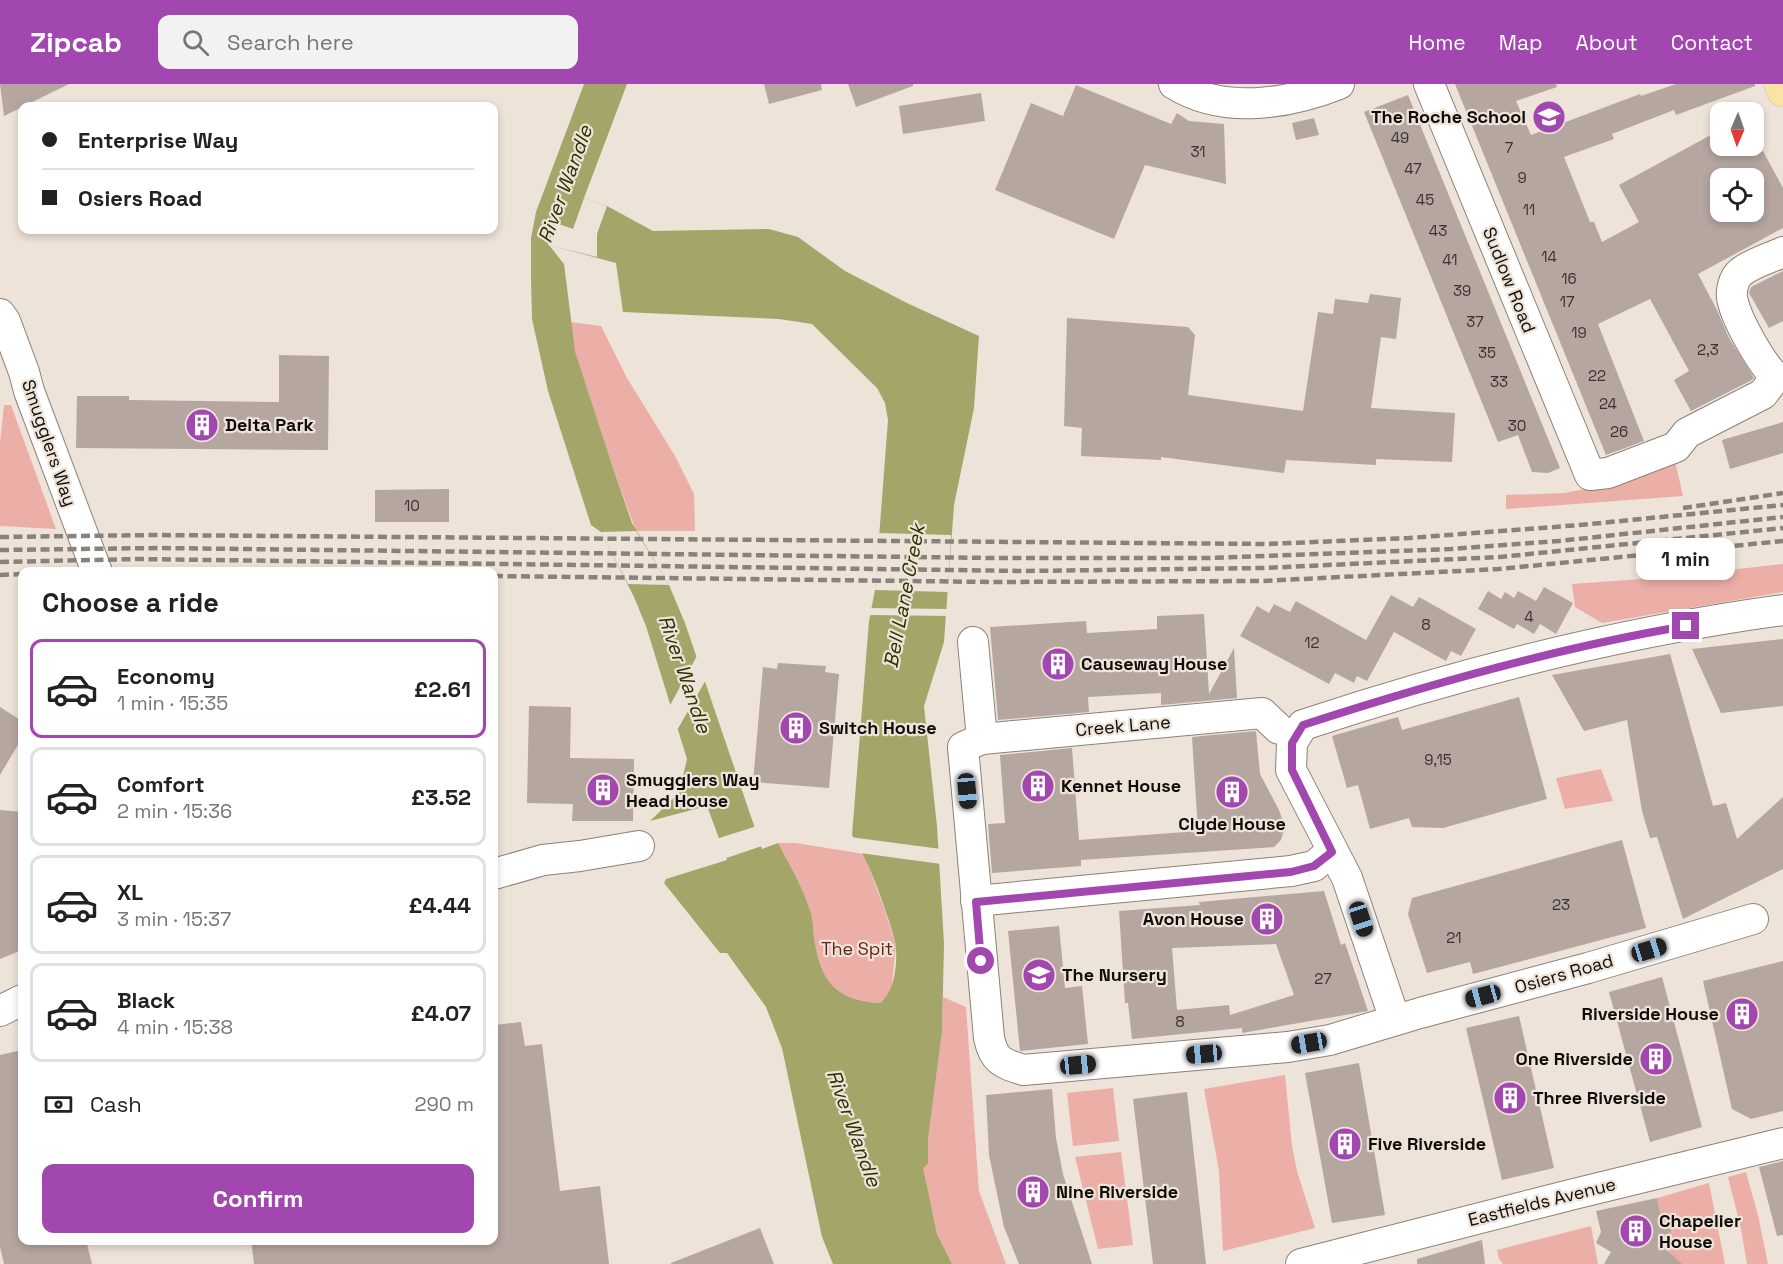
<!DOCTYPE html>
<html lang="en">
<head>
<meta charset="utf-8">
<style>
	:root { --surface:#fff; --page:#f2f2f2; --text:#222; --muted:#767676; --line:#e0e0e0; --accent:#a246b0 }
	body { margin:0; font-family:"Space Grotesk",sans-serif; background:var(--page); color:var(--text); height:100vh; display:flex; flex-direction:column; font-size:22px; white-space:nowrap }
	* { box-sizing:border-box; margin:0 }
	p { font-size:20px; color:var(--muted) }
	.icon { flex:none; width:33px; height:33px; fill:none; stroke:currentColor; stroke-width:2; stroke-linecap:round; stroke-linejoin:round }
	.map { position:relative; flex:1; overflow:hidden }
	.details { position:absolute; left:18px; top:483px; width:480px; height:678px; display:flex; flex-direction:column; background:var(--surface); border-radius:12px; box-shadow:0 3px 9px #0003 }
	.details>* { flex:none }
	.banner { position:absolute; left:18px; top:18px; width:480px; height:132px; border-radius:12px; box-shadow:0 3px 9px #0003; display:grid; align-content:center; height:132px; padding:0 24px; background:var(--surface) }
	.needle { width:39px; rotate:182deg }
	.tools { position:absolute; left:1710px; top:18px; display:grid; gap:12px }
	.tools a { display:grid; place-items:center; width:54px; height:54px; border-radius:12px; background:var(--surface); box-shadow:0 3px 9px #0003; font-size:30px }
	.end { position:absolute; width:27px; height:27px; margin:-14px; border:8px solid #a246b0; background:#fff; box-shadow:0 0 0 3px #fff }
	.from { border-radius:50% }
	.bubble { position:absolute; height:42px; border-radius:12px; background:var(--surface); box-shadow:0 3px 9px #0003; font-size:20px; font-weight:800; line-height:42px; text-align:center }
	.car { position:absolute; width:18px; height:36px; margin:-18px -9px; border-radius:8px; box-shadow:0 0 4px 2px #0007; background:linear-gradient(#222 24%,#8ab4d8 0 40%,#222 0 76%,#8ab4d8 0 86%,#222 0) }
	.banner b { display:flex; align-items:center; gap:21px; height:57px; font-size:22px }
	.banner b+b { border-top:2px solid var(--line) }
	.banner i { width:15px; height:15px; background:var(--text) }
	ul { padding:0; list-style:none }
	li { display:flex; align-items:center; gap:18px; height:99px; margin:0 12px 9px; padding:0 12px; border:3px solid var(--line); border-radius:12px }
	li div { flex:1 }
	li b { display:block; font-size:22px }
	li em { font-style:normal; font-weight:800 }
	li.active { border-color:var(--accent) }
	li>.icon { width:54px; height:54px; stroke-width:1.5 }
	h2 { padding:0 24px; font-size:27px; line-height:72px }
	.pay { display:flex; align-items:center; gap:15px; height:66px; padding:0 24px; font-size:22px }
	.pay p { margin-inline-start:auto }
	.primary-button { display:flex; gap:12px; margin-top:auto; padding:12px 24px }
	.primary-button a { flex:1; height:69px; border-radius:12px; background:var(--accent); color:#fff; font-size:24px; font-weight:800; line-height:69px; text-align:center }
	header { display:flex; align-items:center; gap:36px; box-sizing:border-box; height:84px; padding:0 30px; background:var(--accent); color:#fff }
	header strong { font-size:28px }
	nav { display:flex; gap:33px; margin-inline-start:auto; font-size:21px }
	.search { width:420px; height:54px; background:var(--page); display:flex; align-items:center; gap:15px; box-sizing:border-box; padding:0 21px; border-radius:12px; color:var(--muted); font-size:22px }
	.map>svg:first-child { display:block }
	.green { fill:#ecafa8 }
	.water { fill:#a3a569; fill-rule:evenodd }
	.pier { fill:#eee3d8 }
	.building { fill:#b5a6a0; fill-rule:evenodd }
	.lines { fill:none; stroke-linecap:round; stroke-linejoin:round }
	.minor-casing { stroke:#8b8177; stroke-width:32 }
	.major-casing { stroke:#c6c5c4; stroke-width:34 }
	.minor { stroke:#fff; stroke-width:30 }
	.major { stroke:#fbe3a4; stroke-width:33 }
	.rail { stroke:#8a827a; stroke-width:4.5; stroke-dasharray:9 4.5; stroke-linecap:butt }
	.route { stroke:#a246b0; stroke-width:8 }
	.labels { text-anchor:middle; stroke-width:4.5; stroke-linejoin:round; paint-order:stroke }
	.number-label { font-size:15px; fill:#39322f }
	.poi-label { font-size:18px; font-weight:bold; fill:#100c09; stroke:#eee3d8; text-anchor:start }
	.street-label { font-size:18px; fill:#100c09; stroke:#eee3d8 }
	.park-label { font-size:18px; fill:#6b1d1b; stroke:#eee3d8 }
	.water-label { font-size:20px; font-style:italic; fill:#2f3000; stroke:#eee3d8 }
</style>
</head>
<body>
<header>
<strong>Zipcab</strong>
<div class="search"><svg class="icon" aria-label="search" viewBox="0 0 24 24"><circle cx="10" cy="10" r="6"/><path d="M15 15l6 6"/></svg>Search here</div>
<nav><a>Home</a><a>Map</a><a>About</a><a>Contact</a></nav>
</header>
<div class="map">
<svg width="1783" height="1180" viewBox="0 0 1783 1180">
	<rect width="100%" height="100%" fill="#eee3d8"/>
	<g class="green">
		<path d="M570 238 601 242 627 294 675 372 694 410 695 447H636L614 387 575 267Z"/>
		<path d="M4 321H11L56 445 0 442V359Z"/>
		<path d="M1673 368 1683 412 1506 425V411L1564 409 1601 402Z"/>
		<path d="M1783 480V508L1602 539 1575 523 1572 500 1668 493Z"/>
		<path d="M1601 685 1613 717 1565 725 1556 694Z"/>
		<path d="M778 759H796L864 770 885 827 896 861 892 901 887 914 880 919C835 917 820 896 814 853 813 844 813 834 810 826 803 803 789 780 778 759Z"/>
		<path d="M943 913 966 923 979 1107 1006 1180H952L937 1150 922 1084 928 1080 926 1069 942 948Z"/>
		<path d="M1285 991 1292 1062 1297 1087 1315 1144 1223 1167 1219 1087 1204 1005Z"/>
		<path d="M1113 1004 1119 1057 1073 1062 1067 1009Z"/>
		<path d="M1121 1068 1133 1161 1098 1165 1075 1073Z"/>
		<path d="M1746 1088 1758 1131 1768 1180H1747L1741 1145 1728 1093Z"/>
		<path d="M1709 1099 1725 1180H1673L1664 1153 1672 1147 1662 1137 1657 1114Z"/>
		<path d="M1591 1142 1598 1180H1503L1499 1175 1497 1166Z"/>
	</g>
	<path class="water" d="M584 0H627L584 114 607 122 653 147 769 145 798 153 845 187 909 220 979 252 974 324 954 421 944 558 924 622 937 742 944 860 942 948 928 1055V1080L923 1084 937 1150 952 1180H833L822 1153 782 964 766 923 727 869H720L664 799 666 795 727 776 707 722 650 737 679 709 687 675 646 542 634 513 601 448 591 441 548 307 532 235 531 195V154L536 128ZM549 161 616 179 623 228 779 235 812 240 877 304 885 319 888 336 875 506 869 537 852 751C869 778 880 810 890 840 892 848 895 855 896 863 897 881 895 907 880 919 835 917 820 896 814 853 813 844 813 834 810 826 803 803 789 780 778 759L762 765 685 539 669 501 632 439 614 387 575 267 564 180Z"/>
	<g class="pier">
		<path d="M584 114 607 122 597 150V173L548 161 556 139 573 145Z"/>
		<path d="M636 447 669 501 628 500 601 448Z"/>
		<path d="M879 449 951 451 948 508 875 506Z"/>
		<path d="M868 524 950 525V532L867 531Z"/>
		<path d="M698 570 707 594 676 648 668 625Z"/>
		<path d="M757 742 765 761 709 780V778L723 774 716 755Z"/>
		<path d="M850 753 941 765V780L860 769Z"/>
	</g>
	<g class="building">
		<path d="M0 0H69L4 32Z"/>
		<path d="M764 0H821L822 6 769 20Z"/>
		<path d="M848 0H913V2L856 23Z"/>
		<path d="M1455 0H1556L1557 3 1516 17 1531 51 1640 10 1641 12 1676 0H1755V2L1676 31 1674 26 1612 50 1614 55 1564 73 1590 138H1594L1602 158 1639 138 1619 101 1720 46V62H1752L1756 70 1763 67 1783 104V144L1698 190 1717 226 1729 254 1754 294 1752 296 1691 327 1674 296 1689 287 1650 215 1598 240 1644 357 1606 371ZM1720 94H1754V128H1720Z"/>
		<path d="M1076 1 1171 40 1177 29 1189 37 1224 40 1226 100 1145 81 1114 155 995 106 1031 19 1063 32Z"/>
		<path d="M981 9 985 37 903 50 899 22Z"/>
		<path d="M1408 11 1560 384 1548 389 1532 388 1518 351 1498 358 1364 28Z"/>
		<path d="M1314 34 1319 51 1296 56 1292 39Z"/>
		<path d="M1783 187V237L1769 244 1749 209 1751 203Z"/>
		<path d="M1370 210 1401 214 1396 255 1381 253 1371 324 1455 329 1452 378 1376 375V381L1286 376 1284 389 1161 373V376L1081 372 1082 344 1064 342 1067 234 1188 243 1195 251 1188 311 1303 327 1318 228 1333 230 1335 215 1368 219Z"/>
		<path d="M279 271 329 272 328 366 76 364 77 312H129V316L279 318Z"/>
		<path d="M1783 338V369L1730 385 1722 356Z"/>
		<path d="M449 405V438H375V406Z"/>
		<path d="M1544 503 1573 519 1556 550 1540 540 1534 550 1517 540 1514 545 1478 525 1488 507 1501 515 1505 508 1514 514 1518 507 1536 517Z"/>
		<path d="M1391 511 1413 523 1419 513 1476 545 1461 572 1451 567 1446 577 1394 548 1367 597 1357 592 1354 599 1335 589 1329 600 1240 552 1257 522 1269 529 1274 520 1290 528 1296 517 1366 556Z"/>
		<path d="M1204 530 1209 610 1234 564 1237 614 1161 621V609L1088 613 1089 628 998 636 990 543 1086 537 1087 549 1157 545V532Z"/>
		<path d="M1783 555V622L1721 629 1692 565Z"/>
		<path d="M1670 570 1713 722 1726 719 1737 755 1783 713V785L1683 835 1657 753 1650 754 1642 727 1627 636 1584 647 1552 591Z"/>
		<path d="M778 579 826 582 825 588 839 590 829 704 753 698 763 583 777 585Z"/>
		<path d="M1519 613 1547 715 1443 744 1412 743 1409 734 1370 745 1358 701 1347 704 1332 652 1398 633 1402 646Z"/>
		<path d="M529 622 571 623 570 674 634 675 633 737H572L573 720 527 719Z"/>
		<path d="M0 623 22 637V654L0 691Z"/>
		<path d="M1256 647 1260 690 1279 726 1285 743 1281 756 1274 763 1081 776V782L992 789 988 740 1005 739 1000 671 1072 664 1079 756 1198 747 1192 653Z"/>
		<path d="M0 726 22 728V866L0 875Z"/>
		<path d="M1622 756 1646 844 1473 890 1470 878 1427 889 1408 830 1412 814Z"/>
		<path d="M1324 807 1341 861 1345 859 1368 927 1242 949V944L1132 955 1128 919H1125L1119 827 1200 821 1199 818ZM1276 860 1294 911 1230 931 1229 921 1177 926 1172 864Z"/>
		<path d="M1059 842 1065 904 1082 902 1088 960 1020 967 1008 847Z"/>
		<path d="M1783 877V1027L1751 1035 1732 1025 1703 897Z"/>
		<path d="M1662 893 1702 1043 1650 1058 1609 908Z"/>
		<path d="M1519 932 1554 1084 1502 1096 1466 944Z"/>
		<path d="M521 938 525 962 542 960 560 1107 600 1102 609 1180H254L251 1156H494V941Z"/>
		<path d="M22 966V1156H86L92 1180H4L0 1163V971Z"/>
		<path d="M1359 979 1385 1131 1332 1139 1305 989Z"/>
		<path d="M1052 1005 1056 1054 1063 1090 1092 1180H1019L1004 1143 989 1071 986 1011Z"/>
		<path d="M1187 1008 1206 1180H1153L1133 1015Z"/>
		<path d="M1783 1077V1151L1777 1152 1759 1083Z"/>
		<path d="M1657 1114 1662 1137 1672 1147 1658 1158 1682 1180H1604L1611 1168 1596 1159 1601 1148 1596 1127Z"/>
		<path d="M760 1144 774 1180H671V1179Z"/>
		<path d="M1482 1156 1485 1180H1417V1175Z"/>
	</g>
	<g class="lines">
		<defs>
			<g id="minor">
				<path d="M1174 0C1224 31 1288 20 1339 0"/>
				<path d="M1429 0 1590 391 1608 389 1676 363 1687 349 1763 310 1772 298 1774 291"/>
				<path d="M0 230 5 237 24 288 29 307 97 488"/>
				<path d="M1774 291C1761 279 1737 236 1733 218 1730 209 1733 194 1741 188 1752 179 1770 174 1783 168"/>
				<path d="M973 558 982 655"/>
				<path d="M1279 645 1262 629 982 655 963 663 989 954C994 977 1002 979 1023 986L1288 963 1330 956 1420 929 1588 884 1753 835"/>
				<path d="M494 790 543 776 580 772 639 762"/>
				<path d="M976 817 1291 787 1314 782 1332 767"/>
				<path d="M0 927 22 916"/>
				<path d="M1395 936 1347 794 1291 686 1292 659 1303 641C1460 589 1620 548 1783 526"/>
				<path d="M1301 1180 1574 1110 1783 1059"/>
			</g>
			<path id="major" d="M1781 0 1783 6"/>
		</defs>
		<use href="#minor" class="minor-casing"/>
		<use href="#major" class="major-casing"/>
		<use href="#minor" class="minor"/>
		<use href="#major" class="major"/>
		<g class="rail">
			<path d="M1683 424 1783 409"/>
			<path d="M0 453 155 451 1267 460 1409 454 1580 441 1783 421"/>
			<path d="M0 466 159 464 994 474H1208L1451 465 1559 457 1783 433"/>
			<path d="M0 478 137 475 1024 487 1264 484 1500 473 1783 444"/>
			<path d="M65 488H66"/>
			<path d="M0 491 22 490"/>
			<path d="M494 492 993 498 1262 497 1499 485 1783 457"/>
		</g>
	</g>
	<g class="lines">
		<path class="route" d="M981 877 976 818 1291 788 1314 782 1332 768 1292 686V659L1303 641C1429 600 1556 564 1686 542"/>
	</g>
	<defs>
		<symbol id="school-disc" viewBox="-11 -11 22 22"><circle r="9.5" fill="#a246b0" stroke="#eee3d8"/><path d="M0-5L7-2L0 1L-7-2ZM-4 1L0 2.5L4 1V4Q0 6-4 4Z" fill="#fff"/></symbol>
		<symbol id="building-disc" viewBox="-11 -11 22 22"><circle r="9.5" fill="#a246b0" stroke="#eee3d8"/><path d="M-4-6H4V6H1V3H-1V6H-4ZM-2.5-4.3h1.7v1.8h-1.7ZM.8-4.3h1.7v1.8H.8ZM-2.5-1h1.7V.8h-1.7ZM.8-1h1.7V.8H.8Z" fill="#fff"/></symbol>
	</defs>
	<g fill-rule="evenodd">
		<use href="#school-disc" x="1530" y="14" width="38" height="38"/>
		<use href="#building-disc" x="183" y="322" width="38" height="38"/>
		<use href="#building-disc" x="1039" y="561" width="38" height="38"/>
		<use href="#building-disc" x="777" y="625" width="38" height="38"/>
		<use href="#building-disc" x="1019" y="683" width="38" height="38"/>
		<use href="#building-disc" x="584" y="687" width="38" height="38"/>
		<use href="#building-disc" x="1213" y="689" width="38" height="38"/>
		<use href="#building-disc" x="1248" y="816" width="38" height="38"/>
		<use href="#school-disc" x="1020" y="872" width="38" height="38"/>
		<use href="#building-disc" x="1723" y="911" width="38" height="38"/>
		<use href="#building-disc" x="1637" y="956" width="38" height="38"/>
		<use href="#building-disc" x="1491" y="995" width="38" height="38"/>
		<use href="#building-disc" x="1326" y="1041" width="38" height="38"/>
		<use href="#building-disc" x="1014" y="1089" width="38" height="38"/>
		<use href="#building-disc" x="1617" y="1128" width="38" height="38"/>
	</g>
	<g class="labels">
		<g class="number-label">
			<text x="1400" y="59">49</text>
			<text x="1509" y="69">7</text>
			<text x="1198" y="73">31</text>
			<text x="1413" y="90">47</text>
			<text x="1522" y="99">9</text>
			<text x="1425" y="121">45</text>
			<text x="1529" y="131">11</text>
			<text x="1438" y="152">43</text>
			<text x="1549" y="178">14</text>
			<text x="1450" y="181">41</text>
			<text x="1569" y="200">16</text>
			<text x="1462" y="212">39</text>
			<text x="1567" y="223">17</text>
			<text x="1475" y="243">37</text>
			<text x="1579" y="254">19</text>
			<text x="1708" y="271">2,3</text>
			<text x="1487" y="274">35</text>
			<text x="1597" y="297">22</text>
			<text x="1499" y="303">33</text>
			<text x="1608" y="325">24</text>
			<text x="1517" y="347">30</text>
			<text x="1619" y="353">26</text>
			<text x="412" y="427">10</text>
			<text x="1529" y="538">4</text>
			<text x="1426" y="546">8</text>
			<text x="1312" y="564">12</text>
			<text x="1438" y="681">9,15</text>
			<text x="1561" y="826">23</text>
			<text x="1454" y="859">21</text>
			<text x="1323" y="900">27</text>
			<text x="1180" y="943">8</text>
		</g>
		<g class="poi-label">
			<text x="1526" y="39" text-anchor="end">The Roche School</text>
			<text x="225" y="347">Delta Park</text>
			<text x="1081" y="586">Causeway House</text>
			<text x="819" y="650">Switch House</text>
			<text x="626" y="702">Smugglers Way<tspan x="626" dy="21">Head House</tspan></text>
			<text x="1061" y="708">Kennet House</text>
			<text x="1232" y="746" text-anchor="middle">Clyde House</text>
			<text x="1244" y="841" text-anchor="end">Avon House</text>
			<text x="1062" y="897">The Nursery</text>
			<text x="1719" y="936" text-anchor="end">Riverside House</text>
			<text x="1633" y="981" text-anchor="end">One Riverside</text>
			<text x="1533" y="1020">Three Riverside</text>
			<text x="1368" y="1066">Five Riverside</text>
			<text x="1056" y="1114">Nine Riverside</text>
			<text x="1659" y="1143">Chapelier<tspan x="1659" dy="21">House</tspan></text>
		</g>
		<g class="street-label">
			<text transform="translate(1509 196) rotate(68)" y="6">Sudlow Road</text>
			<text transform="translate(49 359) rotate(71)" y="6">Smugglers Way</text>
			<text transform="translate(1123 642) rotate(-5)" y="6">Creek Lane</text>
			<text transform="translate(1564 890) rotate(-16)" y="6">Osiers Road</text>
			<text transform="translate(1542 1118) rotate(-14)" y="6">Eastfields Avenue</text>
		</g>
		<g class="park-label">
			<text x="857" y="871">The Spit</text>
		</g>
		<g class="water-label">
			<text transform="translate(565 100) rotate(-70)" y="7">River Wandle</text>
			<text transform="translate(904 512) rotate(-79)" y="7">Bell Lane Creek</text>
			<text transform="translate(685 590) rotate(71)" y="7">River Wandle</text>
			<text transform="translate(854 1044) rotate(70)" y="7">River Wandle</text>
		</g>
	</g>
</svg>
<div class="tools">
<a><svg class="needle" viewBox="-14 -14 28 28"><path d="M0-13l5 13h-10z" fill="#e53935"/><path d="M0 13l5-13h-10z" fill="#767676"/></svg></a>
<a><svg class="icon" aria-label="locate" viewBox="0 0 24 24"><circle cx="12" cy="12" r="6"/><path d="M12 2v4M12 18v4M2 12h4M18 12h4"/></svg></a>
</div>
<i class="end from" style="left:981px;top:877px"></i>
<i class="end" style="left:1686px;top:542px"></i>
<div class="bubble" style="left:1636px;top:454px;width:99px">1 min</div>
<i class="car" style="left:967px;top:707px;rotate:175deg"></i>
<i class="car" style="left:1361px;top:835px;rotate:162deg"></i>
<i class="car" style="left:1649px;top:866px;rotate:73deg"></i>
<i class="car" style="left:1483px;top:912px;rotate:255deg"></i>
<i class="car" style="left:1309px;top:959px;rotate:260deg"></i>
<i class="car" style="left:1204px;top:970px;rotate:265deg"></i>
<i class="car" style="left:1078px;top:981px;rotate:84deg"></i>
<div class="banner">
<b><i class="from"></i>Enterprise Way</b>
<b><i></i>Osiers Road</b>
</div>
<section class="details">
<h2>Choose a ride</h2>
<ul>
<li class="active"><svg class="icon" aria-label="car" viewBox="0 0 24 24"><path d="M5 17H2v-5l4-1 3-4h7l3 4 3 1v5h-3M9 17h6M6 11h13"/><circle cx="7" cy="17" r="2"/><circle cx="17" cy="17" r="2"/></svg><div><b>Economy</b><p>1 min · 15:35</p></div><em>£2.61</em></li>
<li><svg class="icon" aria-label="car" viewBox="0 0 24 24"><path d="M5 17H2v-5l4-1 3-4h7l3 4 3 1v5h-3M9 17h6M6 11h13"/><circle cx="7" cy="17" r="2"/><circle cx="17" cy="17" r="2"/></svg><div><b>Comfort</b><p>2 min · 15:36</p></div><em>£3.52</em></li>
<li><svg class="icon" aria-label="car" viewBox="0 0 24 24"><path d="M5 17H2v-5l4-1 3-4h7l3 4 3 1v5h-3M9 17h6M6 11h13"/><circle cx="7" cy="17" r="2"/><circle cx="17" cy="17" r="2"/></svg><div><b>XL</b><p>3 min · 15:37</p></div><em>£4.44</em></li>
<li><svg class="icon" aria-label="car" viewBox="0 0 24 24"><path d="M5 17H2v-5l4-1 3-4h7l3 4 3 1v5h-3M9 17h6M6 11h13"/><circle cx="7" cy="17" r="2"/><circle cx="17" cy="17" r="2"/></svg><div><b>Black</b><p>4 min · 15:38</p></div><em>£4.07</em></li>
</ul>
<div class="pay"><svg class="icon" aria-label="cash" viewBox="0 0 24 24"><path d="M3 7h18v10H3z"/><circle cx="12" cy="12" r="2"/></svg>Cash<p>290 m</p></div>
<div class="primary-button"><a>Confirm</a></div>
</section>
</div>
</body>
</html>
